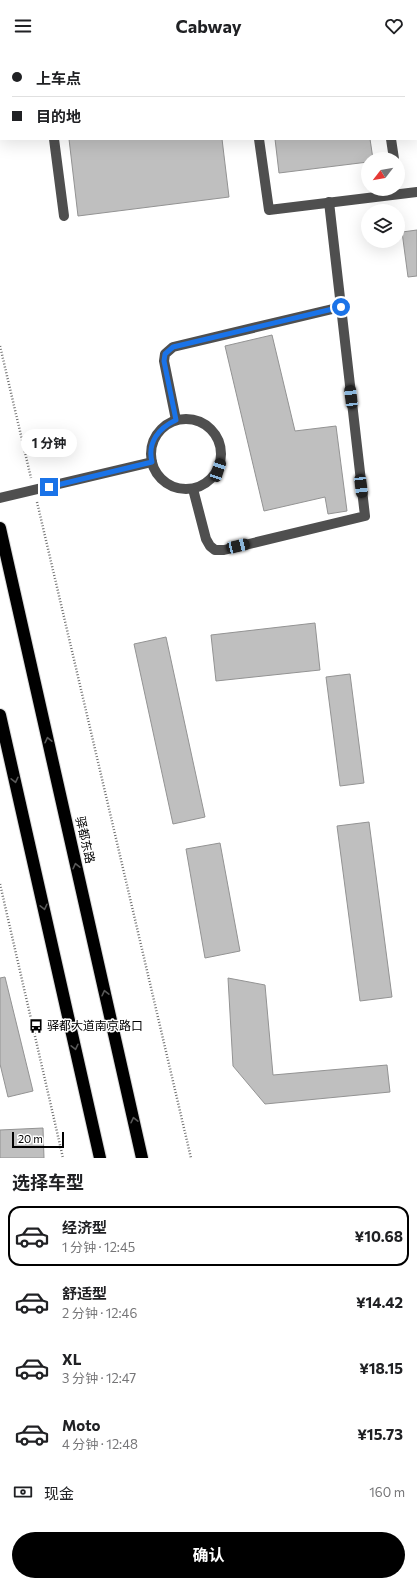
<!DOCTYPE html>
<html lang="zh">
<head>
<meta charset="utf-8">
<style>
	:root { --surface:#fff; --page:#f2f2f2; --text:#202124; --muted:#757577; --line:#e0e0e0; --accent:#000 }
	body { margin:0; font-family:Commissioner,"Noto Sans SC",sans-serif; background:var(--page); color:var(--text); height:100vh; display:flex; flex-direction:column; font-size:15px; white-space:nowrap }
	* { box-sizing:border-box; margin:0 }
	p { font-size:13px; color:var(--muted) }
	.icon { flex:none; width:22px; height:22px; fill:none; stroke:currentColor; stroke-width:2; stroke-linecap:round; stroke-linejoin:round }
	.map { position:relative; height:1106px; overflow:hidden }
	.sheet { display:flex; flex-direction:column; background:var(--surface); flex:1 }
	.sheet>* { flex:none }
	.top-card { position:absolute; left:0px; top:0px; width:417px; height:88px; box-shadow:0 4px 16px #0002; display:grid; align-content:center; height:88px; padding:0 12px; background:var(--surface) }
	.needle { width:26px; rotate:239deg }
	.controls { position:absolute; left:361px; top:100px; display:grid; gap:8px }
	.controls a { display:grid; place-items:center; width:44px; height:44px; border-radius:50%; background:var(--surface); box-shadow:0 4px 16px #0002; font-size:20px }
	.scale { position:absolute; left:12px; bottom:10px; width:52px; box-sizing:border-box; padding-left:4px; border:2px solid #000; border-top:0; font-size:11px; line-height:14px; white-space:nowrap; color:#000; -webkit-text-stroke:3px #fff; paint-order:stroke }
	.end { position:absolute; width:18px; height:18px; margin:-9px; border:5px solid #1a73e8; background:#fff; box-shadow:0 0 0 2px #fff }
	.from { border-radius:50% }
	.bubble { position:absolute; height:28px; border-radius:14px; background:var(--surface); box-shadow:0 4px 16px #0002; font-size:13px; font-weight:700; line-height:28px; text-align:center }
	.car { position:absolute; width:12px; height:24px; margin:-12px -6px; border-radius:5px; box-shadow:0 0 3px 1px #0007; background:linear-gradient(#222 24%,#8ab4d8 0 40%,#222 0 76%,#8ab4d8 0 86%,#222 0) }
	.top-card b { display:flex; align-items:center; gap:14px; height:38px; font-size:15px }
	.top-card b+b { border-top:1px solid var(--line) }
	.top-card i { width:10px; height:10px; background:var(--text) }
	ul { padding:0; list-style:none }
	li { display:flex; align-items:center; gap:12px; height:60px; margin:0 8px 6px; padding:0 4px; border:2px solid transparent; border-radius:12px }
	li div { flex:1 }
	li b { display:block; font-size:15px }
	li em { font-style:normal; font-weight:700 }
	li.on { border-color:var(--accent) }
	li>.icon { width:36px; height:36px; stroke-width:1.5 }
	h2 { padding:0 12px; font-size:18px; line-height:48px }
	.pay { display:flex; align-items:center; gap:10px; height:44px; padding:0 12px; font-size:15px }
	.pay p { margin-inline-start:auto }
	.cta { display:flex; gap:8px; margin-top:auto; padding:8px 12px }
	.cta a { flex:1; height:46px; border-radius:24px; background:var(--accent); color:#fff; font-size:16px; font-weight:700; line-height:46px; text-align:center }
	header { display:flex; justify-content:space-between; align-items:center; height:52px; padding:0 12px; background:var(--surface); font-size:18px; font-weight:700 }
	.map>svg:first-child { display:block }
	.building { fill:#bfbfbf; stroke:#939393 }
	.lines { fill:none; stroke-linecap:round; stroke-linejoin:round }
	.highway-casing { stroke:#dbdbdb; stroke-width:14 }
	.path { stroke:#717171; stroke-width:2.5; stroke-dasharray:1 2; stroke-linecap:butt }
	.minor { stroke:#4f4f4f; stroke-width:10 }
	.highway { stroke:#000; stroke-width:12 }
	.oneway { stroke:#595959 }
	.route { stroke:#1a73e8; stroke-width:5 }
	.labels { text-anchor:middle; stroke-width:3; stroke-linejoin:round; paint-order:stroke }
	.street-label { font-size:12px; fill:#000; stroke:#fff }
	.poi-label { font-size:12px; fill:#000; stroke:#fff; text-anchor:start }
</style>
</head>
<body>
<header><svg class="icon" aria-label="menu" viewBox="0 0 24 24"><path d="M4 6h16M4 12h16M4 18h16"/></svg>Cabway<svg class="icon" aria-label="heart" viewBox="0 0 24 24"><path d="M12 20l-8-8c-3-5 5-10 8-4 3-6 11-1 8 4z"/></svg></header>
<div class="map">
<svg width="417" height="1106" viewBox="0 0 417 1106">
	<rect width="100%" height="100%" fill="#fff"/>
	<g class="building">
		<path d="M69 87H222L229 145 78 164Z"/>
		<path d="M275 87H370L373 107H368V110L279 121Z"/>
		<path d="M417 178V224L408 225 402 180Z"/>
		<path d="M272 283 295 379 336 374 347 459 328 462 325 445 264 459 225 294Z"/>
		<path d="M315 571 320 618 216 629 211 583Z"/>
		<path d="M166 585 205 765 173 772 134 592Z"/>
		<path d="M350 622 364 731 340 734 326 625Z"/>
		<path d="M369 770 392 945 360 949 337 774Z"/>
		<path d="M220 791 240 899 205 906 186 797Z"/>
		<path d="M5 925 33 1039 8 1045 0 1012V926Z"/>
		<path d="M228 926 265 933 273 1023 387 1013 390 1040 265 1052 233 1014Z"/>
		<path d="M43 1076 44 1106H0V1078Z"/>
	</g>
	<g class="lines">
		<defs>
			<g id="highway">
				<path d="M0 476 142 1106"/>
				<path d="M0 663 100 1106"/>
			</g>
		</defs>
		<use href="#highway" class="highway-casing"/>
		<g class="path">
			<path d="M0 294 31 426"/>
			<path d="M37 450 191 1106"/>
			<path d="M0 832 63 1106"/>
		</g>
		<g class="minor">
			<path d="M42 0V1"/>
			<path d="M248 0V1"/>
			<path d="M381 0V1"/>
			<path d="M54 87 64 164"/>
			<path d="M259 87 269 158 417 140"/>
			<path d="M391 87 394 107"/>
			<circle cx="186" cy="402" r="35"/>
			<path d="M176 368 164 309 165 302 173 295 341 255"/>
			<path d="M193 437 206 487 210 494 215 498H224L365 464 329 150"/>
			<path d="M0 446 152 410"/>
		</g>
		<use href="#highway" class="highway"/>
	</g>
	<defs><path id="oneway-chevron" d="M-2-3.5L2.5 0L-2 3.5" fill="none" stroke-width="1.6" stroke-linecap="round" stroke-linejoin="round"/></defs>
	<g class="oneway">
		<use href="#oneway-chevron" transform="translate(48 688) rotate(-103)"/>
		<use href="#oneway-chevron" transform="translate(15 728) rotate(77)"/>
		<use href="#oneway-chevron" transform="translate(76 814) rotate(-103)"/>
		<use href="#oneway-chevron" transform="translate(44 855) rotate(77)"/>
		<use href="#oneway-chevron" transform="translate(105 941) rotate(-103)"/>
		<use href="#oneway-chevron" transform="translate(75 995) rotate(77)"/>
		<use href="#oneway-chevron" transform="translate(134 1068) rotate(-103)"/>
	</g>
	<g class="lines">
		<path class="route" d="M49 435 152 410C147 390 159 376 176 368L164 309 165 302 173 295 341 255"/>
	</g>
	<defs>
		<symbol id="bus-bare" viewBox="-9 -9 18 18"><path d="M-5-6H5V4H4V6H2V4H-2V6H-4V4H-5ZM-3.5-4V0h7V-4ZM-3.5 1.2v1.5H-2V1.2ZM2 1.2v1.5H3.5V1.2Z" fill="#000" stroke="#fff" stroke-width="2.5" paint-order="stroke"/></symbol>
	</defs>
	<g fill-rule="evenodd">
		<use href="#bus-bare" x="26" y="964" width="20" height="20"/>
	</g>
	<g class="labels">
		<g class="street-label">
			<text transform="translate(85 788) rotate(77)" y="4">驿都东路</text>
		</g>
		<g class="poi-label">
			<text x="47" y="978">驿都大道南京路口</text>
		</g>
	</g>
</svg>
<div class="controls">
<a><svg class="needle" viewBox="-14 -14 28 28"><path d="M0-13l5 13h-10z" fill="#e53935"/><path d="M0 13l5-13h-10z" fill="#757577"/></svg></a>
<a><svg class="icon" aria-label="layers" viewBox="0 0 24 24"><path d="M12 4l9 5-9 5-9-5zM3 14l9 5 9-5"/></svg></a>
</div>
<div class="scale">20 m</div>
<i class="end from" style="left:341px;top:255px"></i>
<i class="end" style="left:49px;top:435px"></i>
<div class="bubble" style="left:21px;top:377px;width:56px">1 分钟</div>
<i class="car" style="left:351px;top:345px;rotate:353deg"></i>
<i class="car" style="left:218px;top:418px;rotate:18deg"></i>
<i class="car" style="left:361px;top:434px;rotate:173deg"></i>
<i class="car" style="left:238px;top:494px;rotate:77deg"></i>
<div class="top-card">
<b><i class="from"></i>上车点</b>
<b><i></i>目的地</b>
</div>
</div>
<section class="sheet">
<h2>选择车型</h2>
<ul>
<li class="on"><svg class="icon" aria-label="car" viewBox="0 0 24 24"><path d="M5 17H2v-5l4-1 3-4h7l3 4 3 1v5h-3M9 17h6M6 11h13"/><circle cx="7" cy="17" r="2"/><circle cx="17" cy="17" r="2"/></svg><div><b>经济型</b><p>1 分钟 · 12:45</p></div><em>¥10.68</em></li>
<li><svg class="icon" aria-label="car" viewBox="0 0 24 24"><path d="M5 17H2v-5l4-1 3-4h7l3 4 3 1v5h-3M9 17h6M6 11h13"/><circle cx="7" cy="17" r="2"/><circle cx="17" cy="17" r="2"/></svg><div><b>舒适型</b><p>2 分钟 · 12:46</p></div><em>¥14.42</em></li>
<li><svg class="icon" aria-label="car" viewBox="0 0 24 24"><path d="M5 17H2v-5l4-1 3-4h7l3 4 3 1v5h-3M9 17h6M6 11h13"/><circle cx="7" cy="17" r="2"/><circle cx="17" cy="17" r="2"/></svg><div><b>XL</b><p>3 分钟 · 12:47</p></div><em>¥18.15</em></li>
<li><svg class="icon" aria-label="car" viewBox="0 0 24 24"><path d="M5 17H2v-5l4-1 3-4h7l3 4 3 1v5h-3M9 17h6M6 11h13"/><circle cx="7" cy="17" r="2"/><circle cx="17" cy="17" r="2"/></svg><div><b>Moto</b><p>4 分钟 · 12:48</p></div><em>¥15.73</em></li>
</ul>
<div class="pay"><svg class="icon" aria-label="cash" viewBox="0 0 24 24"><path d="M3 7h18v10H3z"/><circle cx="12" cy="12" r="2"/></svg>现金<p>160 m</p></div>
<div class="cta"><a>确认</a></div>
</section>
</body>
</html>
